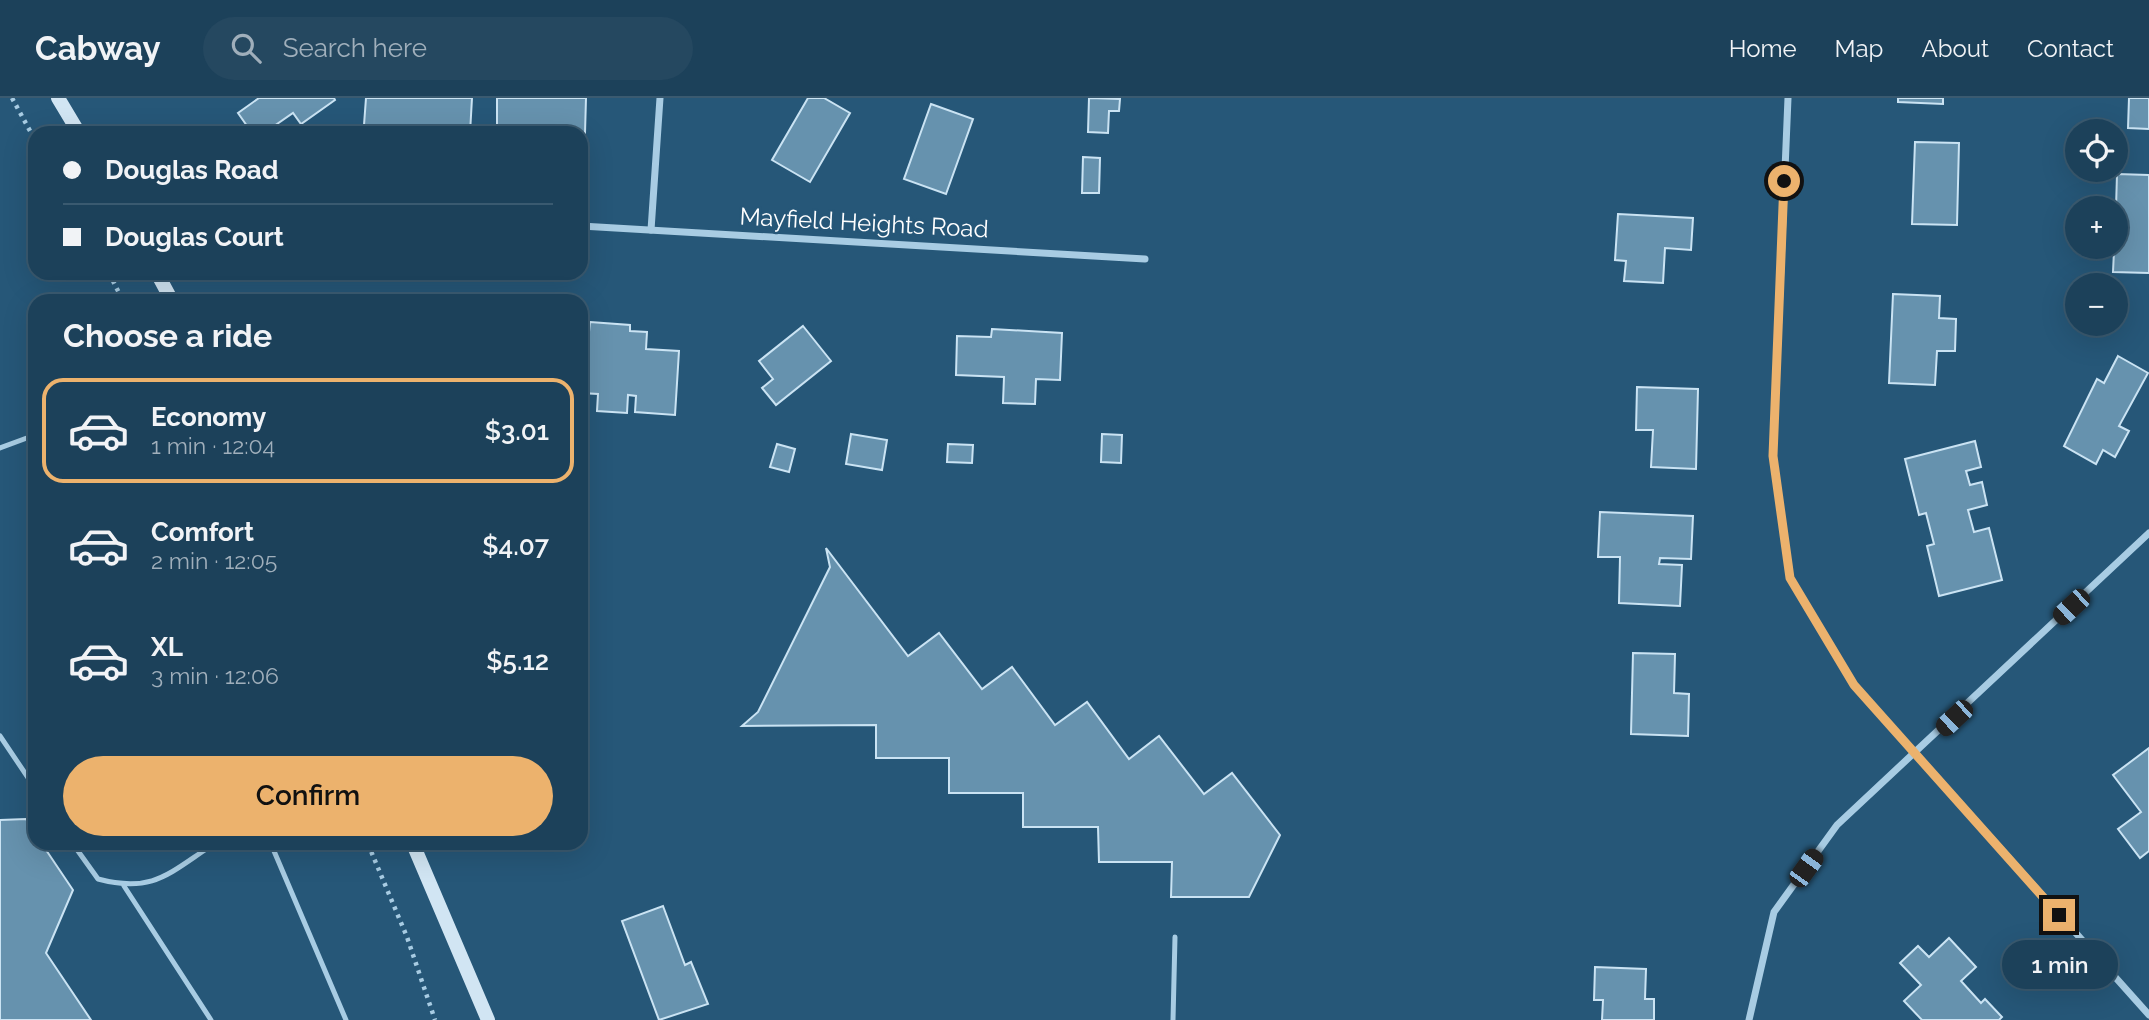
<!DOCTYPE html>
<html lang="en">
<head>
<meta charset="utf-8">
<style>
	:root { --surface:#1c415a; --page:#254860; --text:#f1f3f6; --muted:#a0afbb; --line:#3a5a70; --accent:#ecb26d }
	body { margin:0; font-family:Raleway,sans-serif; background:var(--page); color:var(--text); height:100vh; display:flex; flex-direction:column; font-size:26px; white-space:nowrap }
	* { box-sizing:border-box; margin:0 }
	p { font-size:23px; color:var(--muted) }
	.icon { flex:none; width:38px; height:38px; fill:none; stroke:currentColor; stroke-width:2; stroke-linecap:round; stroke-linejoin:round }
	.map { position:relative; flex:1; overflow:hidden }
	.side { position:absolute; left:28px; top:196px; width:560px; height:556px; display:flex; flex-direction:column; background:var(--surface); border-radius:21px; box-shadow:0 7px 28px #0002,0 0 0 2px var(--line) }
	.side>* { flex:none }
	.banner { position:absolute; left:28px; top:28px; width:560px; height:154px; border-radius:21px; box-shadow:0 7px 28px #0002,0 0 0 2px var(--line); display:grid; align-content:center; height:154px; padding:0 35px; background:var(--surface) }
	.buttons { position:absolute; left:2065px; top:21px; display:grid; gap:14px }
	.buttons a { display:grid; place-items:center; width:63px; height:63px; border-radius:50%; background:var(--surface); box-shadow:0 7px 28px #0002,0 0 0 2px var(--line); font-size:35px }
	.end { position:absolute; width:32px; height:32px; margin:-16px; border:9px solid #ecb26d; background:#111; box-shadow:0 0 0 4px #111 }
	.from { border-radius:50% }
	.bubble { position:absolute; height:49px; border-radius:24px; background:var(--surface); box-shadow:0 7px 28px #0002,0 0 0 2px var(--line); font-size:23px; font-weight:600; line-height:49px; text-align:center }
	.car { position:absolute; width:21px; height:42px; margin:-21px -10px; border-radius:9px; box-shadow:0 0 5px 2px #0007; background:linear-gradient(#222 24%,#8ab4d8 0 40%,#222 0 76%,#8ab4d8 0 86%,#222 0) }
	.banner b { display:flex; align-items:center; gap:24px; height:66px; font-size:26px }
	.banner b+b { border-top:2px solid var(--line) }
	.banner i { width:18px; height:18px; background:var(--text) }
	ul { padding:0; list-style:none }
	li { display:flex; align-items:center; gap:21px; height:105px; margin:0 14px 10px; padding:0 21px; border:4px solid transparent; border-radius:21px }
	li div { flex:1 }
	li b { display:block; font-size:26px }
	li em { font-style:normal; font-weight:600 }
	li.on { border-color:var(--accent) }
	li>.icon { width:63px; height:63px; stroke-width:1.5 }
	h2 { padding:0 35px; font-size:32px; line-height:84px }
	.button { display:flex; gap:14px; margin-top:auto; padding:14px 35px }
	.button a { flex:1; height:80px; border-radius:42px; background:var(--accent); color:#111; font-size:28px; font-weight:600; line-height:80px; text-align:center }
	header { display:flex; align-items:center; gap:42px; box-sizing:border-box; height:98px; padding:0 35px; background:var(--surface); border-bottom:2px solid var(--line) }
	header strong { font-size:33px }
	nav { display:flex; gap:38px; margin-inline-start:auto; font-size:24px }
	.search { width:490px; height:63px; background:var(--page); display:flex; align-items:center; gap:18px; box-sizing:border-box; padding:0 24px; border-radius:38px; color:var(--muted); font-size:26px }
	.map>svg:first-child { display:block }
	.building { fill:#6692ae; stroke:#cae3f3; stroke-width:2 }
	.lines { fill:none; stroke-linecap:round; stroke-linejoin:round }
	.path { stroke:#a8cce3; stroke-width:4.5; stroke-dasharray:3.5 5; stroke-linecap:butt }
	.service { stroke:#a8cce3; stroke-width:5 }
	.minor { stroke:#a8cce3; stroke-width:7 }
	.secondary { stroke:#d1e5f3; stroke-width:14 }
	.route { stroke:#ecb26d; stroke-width:9 }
	.labels { text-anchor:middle; stroke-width:5; stroke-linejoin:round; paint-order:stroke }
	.street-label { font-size:24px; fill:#fff; stroke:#265778 }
</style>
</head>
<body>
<header>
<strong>Cabway</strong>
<div class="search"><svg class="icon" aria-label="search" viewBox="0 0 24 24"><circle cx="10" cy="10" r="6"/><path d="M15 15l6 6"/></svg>Search here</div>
<nav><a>Home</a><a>Map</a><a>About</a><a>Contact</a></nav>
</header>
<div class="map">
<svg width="2149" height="922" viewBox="0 0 2149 922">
	<rect width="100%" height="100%" fill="#265778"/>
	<g class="building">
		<path d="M259 0H334L335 2 301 26 293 15 264 35H252L238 15Z"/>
		<path d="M366 0H472L470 35H424V30L364 27Z"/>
		<path d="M497 0H586L585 35 497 33Z"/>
		<path d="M808 0H824L850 15 810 84 772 62Z"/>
		<path d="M1089 0 1120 1 1119 13H1109L1108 35 1088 34Z"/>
		<path d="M1898 0H1943V6L1898 4Z"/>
		<path d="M2129 0H2149V31L2128 30Z"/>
		<path d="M931 6 973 21 946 96 904 81Z"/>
		<path d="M1915 44 1959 45 1957 127 1912 126Z"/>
		<path d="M1083 59 1100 60 1099 95H1082Z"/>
		<path d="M2117 76 2149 77V175L2113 174 2116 110 2094 109 2116 110Z"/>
		<path d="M1618 116 1693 120 1691 152 1665 150 1663 185 1624 183 1626 163 1615 162Z"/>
		<path d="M1893 196 1940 198 1939 220 1956 221 1955 253H1937L1935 287 1889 285Z"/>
		<path d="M590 224 630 227V233L647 234 646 251 679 253 675 317 635 314 636 298 628 297 627 315 597 313 598 296 581 295V234H589Z"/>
		<path d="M803 228 831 263 776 307 762 290 773 281 759 263Z"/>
		<path d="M992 231 1062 235 1060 282 1036 281 1035 306 1003 305 1004 279 956 277 957 238 991 239Z"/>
		<path d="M2118 258 2148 275 2119 328 2129 333 2115 359 2103 352 2096 366 2064 348 2097 281 2104 285Z"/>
		<path d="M1637 289 1698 291 1696 371 1651 369 1653 332H1636Z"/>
		<path d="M851 336 887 342 882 372 846 366Z"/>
		<path d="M1102 336 1122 337 1121 365 1101 364Z"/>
		<path d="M1975 343 1981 369 1966 373 1970 387 1982 384 1987 407 1968 412 1974 434 1989 430 2002 482 1939 498 1927 448 1934 446 1926 415 1919 417 1905 361Z"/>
		<path d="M777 346 795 351 789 374 770 369Z"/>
		<path d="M948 346 973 347 972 365 947 364Z"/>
		<path d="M1600 414 1693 418 1691 461 1660 460 1659 466 1682 467 1680 508 1619 505 1620 459H1598Z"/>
		<path d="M826 450 908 558 939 535 982 591 1012 569 1055 627 1087 604 1129 661 1159 638 1204 696 1232 675 1280 737 1249 799H1171L1172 764H1099L1098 729H1023V695H949V660H876V627L742 628 758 614 830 469Z"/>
		<path d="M1633 555 1675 556 1674 595 1689 596 1688 638 1631 636Z"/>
		<path d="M2149 650V753L2140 760 2118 731 2141 714 2113 677Z"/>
		<path d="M26 721 35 735V746H42L73 792 46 855 91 922H0V722Z"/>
		<path d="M663 808 685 867 691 864 708 906 659 922 622 823Z"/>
		<path d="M1949 840 1976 869 1961 883 1981 905 1985 901 2002 919 1999 922H1922L1904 903 1921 887 1900 865 1918 848 1929 859Z"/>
		<path d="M1595 869 1646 871 1645 901H1654V922H1602L1603 902H1594Z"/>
	</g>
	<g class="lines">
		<g class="path">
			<path d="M12 0 35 42"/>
			<path d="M109 175 123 203"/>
			<path d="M368 746 407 839 435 922"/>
		</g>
		<g class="service">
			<path d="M0 350 35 337"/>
			<path d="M0 638 35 690"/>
			<path d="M73 746 98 781C154 796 170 774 214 746"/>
			<path d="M271 746 346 922"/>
			<path d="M124 788 211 922"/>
			<path d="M1173 922 1175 839"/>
		</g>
		<g class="minor">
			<path d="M1788 0 1773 358 1790 480 1854 587 2149 917"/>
			<path d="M581 128 1145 161"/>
			<path d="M651 132 660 0"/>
			<path d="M1749 922 1774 814 1837 727 2149 435"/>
		</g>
		<g class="secondary">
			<path d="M58 0 79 35"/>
			<path d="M157 175 172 203"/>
			<path d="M413 746 488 922"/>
		</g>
	</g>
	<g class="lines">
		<path class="route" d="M1784 83 1773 358 1790 480 1854 587 2059 817"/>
	</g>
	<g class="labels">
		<g class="street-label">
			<text transform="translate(864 125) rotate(3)" y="8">Mayfield Heights Road</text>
		</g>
	</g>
</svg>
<div class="buttons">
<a><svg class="icon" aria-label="locate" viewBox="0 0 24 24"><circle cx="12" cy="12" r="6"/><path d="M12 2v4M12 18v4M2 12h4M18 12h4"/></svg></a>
<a>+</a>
<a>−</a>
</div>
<i class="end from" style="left:1784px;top:83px"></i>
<i class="end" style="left:2059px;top:817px"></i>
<div class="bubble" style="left:2002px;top:842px;width:116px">1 min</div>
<i class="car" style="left:2071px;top:509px;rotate:227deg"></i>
<i class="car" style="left:1954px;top:620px;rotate:227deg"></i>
<i class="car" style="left:1806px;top:770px;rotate:36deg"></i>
<div class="banner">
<b><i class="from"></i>Douglas Road</b>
<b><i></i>Douglas Court</b>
</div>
<section class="side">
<h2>Choose a ride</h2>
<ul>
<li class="on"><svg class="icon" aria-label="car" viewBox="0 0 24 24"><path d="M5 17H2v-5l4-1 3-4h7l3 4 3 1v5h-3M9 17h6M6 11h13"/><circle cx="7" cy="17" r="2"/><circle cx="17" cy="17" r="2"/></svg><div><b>Economy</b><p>1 min · 12:04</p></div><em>$3.01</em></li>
<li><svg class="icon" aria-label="car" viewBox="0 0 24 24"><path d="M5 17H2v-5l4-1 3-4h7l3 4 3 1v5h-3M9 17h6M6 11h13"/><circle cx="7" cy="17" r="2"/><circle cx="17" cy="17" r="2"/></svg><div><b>Comfort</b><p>2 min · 12:05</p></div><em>$4.07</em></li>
<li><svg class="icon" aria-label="car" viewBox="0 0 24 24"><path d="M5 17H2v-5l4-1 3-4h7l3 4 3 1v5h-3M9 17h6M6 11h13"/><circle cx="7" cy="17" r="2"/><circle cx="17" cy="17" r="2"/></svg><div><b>XL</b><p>3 min · 12:06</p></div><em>$5.12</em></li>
</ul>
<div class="button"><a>Confirm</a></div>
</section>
</div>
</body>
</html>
